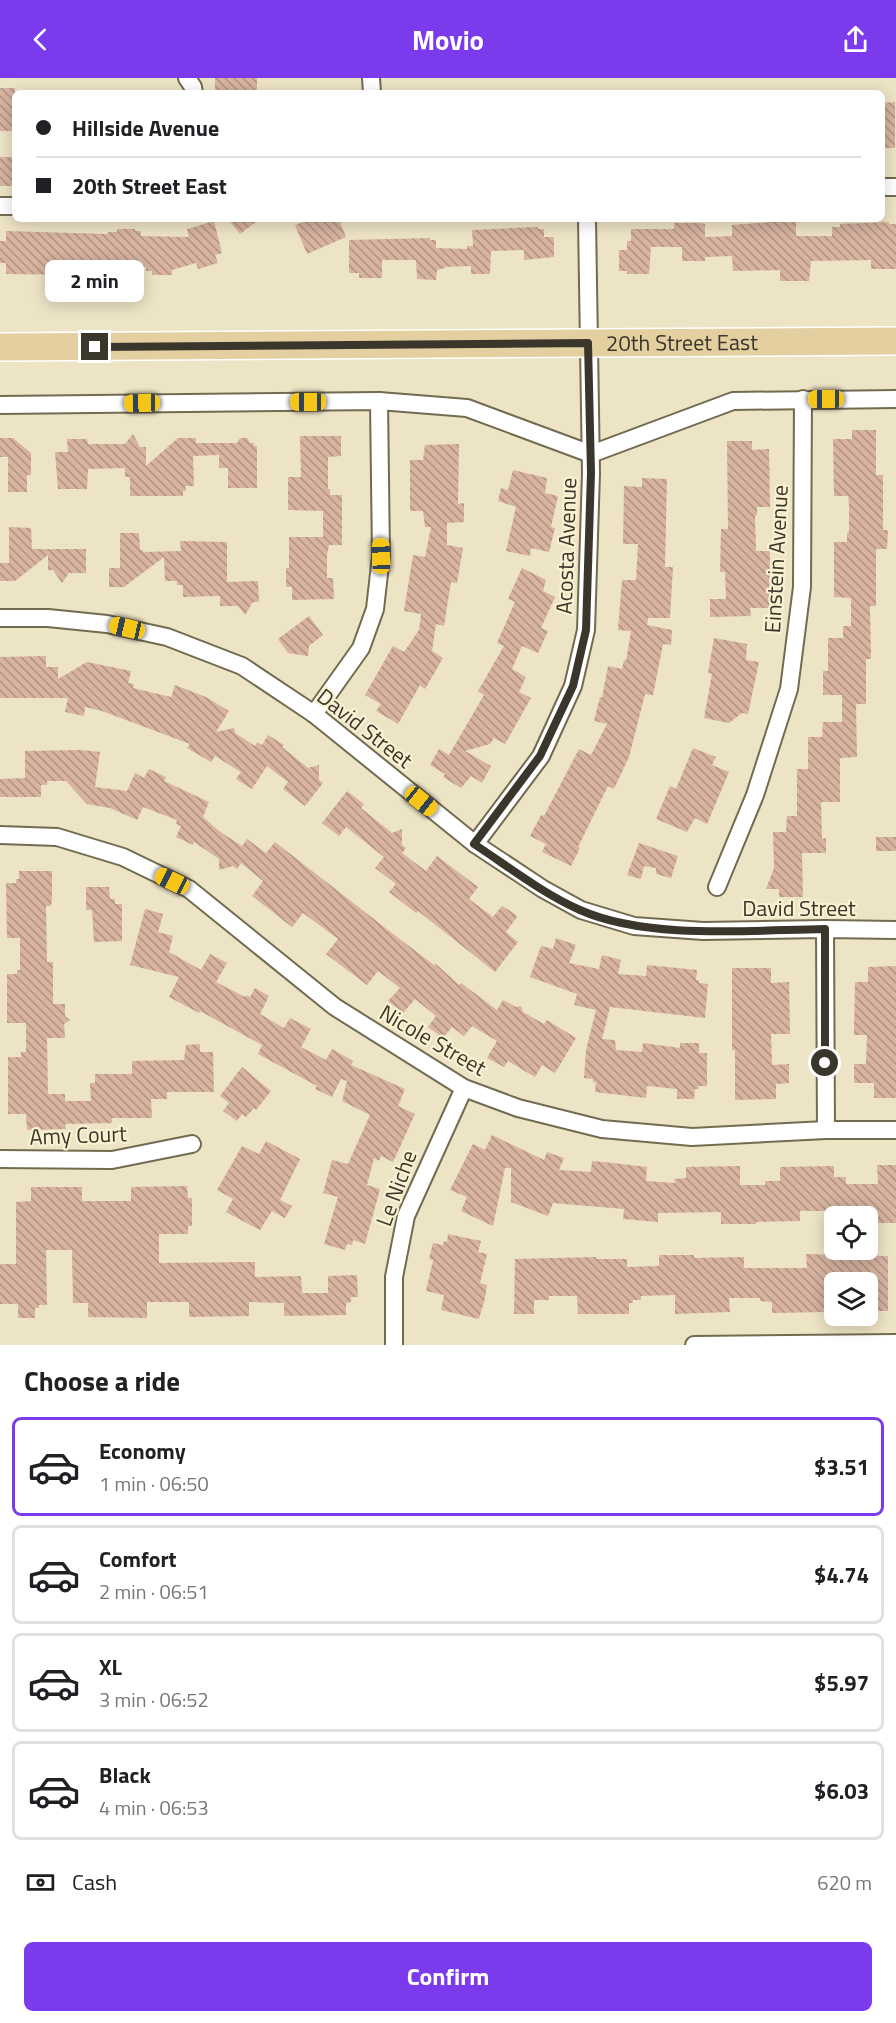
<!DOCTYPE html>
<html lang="en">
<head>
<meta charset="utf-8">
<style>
	:root { --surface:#fff; --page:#f2f2f2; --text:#202124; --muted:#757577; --line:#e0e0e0; --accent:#7c3aed }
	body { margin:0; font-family:"Titillium Web",sans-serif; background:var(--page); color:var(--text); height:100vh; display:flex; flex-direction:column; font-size:22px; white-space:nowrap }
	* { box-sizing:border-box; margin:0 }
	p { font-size:20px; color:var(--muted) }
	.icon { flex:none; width:33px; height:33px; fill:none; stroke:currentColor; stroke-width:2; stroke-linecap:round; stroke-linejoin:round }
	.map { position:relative; height:1267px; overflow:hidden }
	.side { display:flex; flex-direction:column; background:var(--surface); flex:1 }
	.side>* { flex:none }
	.guide { position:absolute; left:12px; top:12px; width:873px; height:132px; border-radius:9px; box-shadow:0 3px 15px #0003; display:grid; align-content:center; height:132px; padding:0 24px; background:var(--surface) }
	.controls { position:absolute; left:824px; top:1128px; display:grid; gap:12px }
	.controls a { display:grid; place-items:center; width:54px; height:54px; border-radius:9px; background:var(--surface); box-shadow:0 3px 15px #0003; font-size:30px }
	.end { position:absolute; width:27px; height:27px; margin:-14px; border:8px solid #3a362b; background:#fff; box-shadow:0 0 0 3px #fff }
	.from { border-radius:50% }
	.bubble { position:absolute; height:42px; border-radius:9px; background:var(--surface); box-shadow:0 3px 15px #0003; font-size:20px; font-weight:700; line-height:42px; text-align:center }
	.car { position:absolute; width:18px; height:36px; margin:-18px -9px; border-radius:8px; box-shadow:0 0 4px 2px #0007; background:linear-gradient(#f5c518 24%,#345 0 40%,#f5c518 0 76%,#345 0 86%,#f5c518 0) }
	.guide b { display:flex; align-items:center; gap:21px; height:57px; font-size:22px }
	.guide b+b { border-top:2px solid var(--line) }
	.guide i { width:15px; height:15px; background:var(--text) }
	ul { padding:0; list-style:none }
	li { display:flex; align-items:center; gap:18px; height:99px; margin:0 12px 9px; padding:0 12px; border:3px solid var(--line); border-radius:9px }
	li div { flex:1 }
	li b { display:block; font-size:22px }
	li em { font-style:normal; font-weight:700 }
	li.selected { border-color:var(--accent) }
	li>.icon { width:54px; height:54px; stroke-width:1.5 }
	h2 { padding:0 24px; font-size:27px; line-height:72px }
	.pay { display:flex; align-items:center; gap:15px; height:66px; padding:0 24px; font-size:22px }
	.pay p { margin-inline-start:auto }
	.cta { display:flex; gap:12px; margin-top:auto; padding:12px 24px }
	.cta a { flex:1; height:69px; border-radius:9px; background:var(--accent); color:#fff; font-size:24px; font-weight:700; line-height:69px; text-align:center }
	header { display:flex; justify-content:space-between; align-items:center; height:78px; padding:0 24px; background:var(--accent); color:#fff; font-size:27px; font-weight:700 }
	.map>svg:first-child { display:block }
	.building { fill:url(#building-back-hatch) }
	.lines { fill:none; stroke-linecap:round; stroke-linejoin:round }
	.street-casing { stroke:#736b50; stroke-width:20 }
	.primary-casing { stroke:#fff; stroke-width:30 }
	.street { stroke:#fff; stroke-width:16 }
	.primary { stroke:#e3cfa0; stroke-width:27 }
	.route { stroke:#3a362b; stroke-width:8 }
	.labels { text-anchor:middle; stroke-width:4.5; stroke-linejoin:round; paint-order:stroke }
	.street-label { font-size:22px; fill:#3a362b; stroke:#faf1d2 }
</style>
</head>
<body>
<header><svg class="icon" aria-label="back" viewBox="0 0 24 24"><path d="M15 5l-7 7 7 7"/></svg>Movio<svg class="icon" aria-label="share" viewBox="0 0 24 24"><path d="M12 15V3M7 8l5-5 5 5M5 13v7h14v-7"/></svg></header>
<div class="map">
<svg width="896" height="1267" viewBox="0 0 896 1267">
	<defs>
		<pattern id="building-back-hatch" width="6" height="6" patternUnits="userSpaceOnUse" patternTransform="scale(1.5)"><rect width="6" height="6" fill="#d7b3a0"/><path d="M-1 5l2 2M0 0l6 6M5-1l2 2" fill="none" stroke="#af9283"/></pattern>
	</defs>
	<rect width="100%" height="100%" fill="#ede3c5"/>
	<g class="building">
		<path d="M215 0H257V15H218V13H215Z"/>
		<rect x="0" y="10" width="15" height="43"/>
		<path d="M895 24V70H882V25Z"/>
		<rect x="0" y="79" width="15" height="29"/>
		<path d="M228 141H260L240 156Z"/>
		<path d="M310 141H339L346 159 307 176 295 147Z"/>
		<path d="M214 143 222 175 215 177 218 185 198 191 196 185 172 192V197H152V193H146V189H104V202H80V197L6 196V185H0V163H6V153L108 156V154H117V151H135V153H141V158L189 159 187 151Z"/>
		<path d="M771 144H796V158H832V149H840V146L889 144V146H896V191H871V182L811 183 809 203H780V192L733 193 732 178 705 179V183H682V169H651L649 196H627V193H619V172H627V163H631V151H674V145H700L705 146V159L732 158V147Z"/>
		<path d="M538 149V151H544V159H554V179L524 182V172L491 173 490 196H471V188L445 189V190L437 192 436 202 417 201 416 182H382V200H359V195H349V162L430 160V162H436V170L467 171V168H473L472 152Z"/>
		<path d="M852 352H876V397H883V452H888L887 471H876V528H870L871 581H866V626H856L857 679 840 680V724H821L822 761 826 760V775H802L803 819H779V811H766L774 790 773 754H786L787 738H797V691H808V659H822L823 644H842V617H823V593H828V560H843V548H851V520L834 519V464H847V455L849 454V426L848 418H834L833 361H852Z"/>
		<path d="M133 356 140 369H146V388L178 360H196V365H237L240 360H247L250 365H254V368H257V410H228V390H219V377L193 378 194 408H185L186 413H183V418H130V399H125V390L88 391 87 411H58L55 374H68L67 361H87L88 366H125Z"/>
		<path d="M300 358H341V378L328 379V411H330V417H342V467H329L327 477V500H333L334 521 292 522V509H286V490H289V459H323V433L288 432V399H301Z"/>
		<path d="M0 360H13L31 375V397H27V414H8V379H0Z"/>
		<path d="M727 363H752V372L769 371 770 429H757V437L755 438 756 473H770L769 530H750L751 538 710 539V521H726L725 494H720L721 451H728Z"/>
		<path d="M459 366 458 426 464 425V444L447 445V467L463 470 457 505 451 504 444 548 436 546 432 573 443 580 425 611 420 607 398 646 376 633 381 626 365 617 393 568 404 574 419 552 421 536 404 533 413 477 425 479 431 449H425L423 433H410V382H423L425 367Z"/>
		<path d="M513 392 547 400 545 415 558 418 551 449 555 450 549 474 531 470 530 478 506 473 516 429 498 423 501 410 508 412Z"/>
		<path d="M642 400 667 401 665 489H673L670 540H648L647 547 672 552 671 567 663 566 653 617 645 616 629 679 614 711 608 708 578 769 580 770 571 788 542 774 546 766 530 758 541 737 544 738 579 671 591 677 607 646 594 643 600 619 602 620 608 588 622 591 624 582 626 583 631 553 618 552 622 502H636L638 466H623L624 408 642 409Z"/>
		<path d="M9 449 31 450 32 471H86V495H69L62 505 53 492H48V477L15 503H0V485H9Z"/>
		<path d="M120 455H139L140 472H143V474L181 473 180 463 227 464V504L258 503 259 524H253L245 537 238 528H220V518L183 519V507H177V503H165L164 479 124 509H109V490H120Z"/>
		<path d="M522 490 546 502 543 513 555 519 541 550 548 553 538 575 522 568 512 591 526 599 519 614 531 620 505 666 494 660 490 666 465 673 491 688 482 705 471 698 461 710 443 699 445 696 430 687 439 671 449 677 484 617 478 613 504 568 497 565 515 524 508 521Z"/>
		<path d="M309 538 323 557 309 568 308 578 288 575 278 561Z"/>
		<path d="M714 560 747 566 746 582 759 584 748 636 742 635 729 645 704 640 712 596 708 595Z"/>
		<path d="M46 578V589H58V601L87 584 131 593 128 605 134 606 133 610 171 619 175 607 206 619 229 633 216 654 234 650 235 655 255 668 257 664 262 667 268 657 284 667 282 669 308 690 319 687V702L323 705 305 728 283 711 288 704 267 688 252 711 236 701 241 694 215 678 211 684 187 670 190 666 102 633 85 629 84 638 65 634 68 620H0V579Z"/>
		<path d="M693 670 716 679 712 687 729 694 707 746 695 740 687 754 656 741 670 708 676 711Z"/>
		<path d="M81 672 100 674 95 709 127 713 135 695 144 700 149 691 166 699 164 703 209 724 203 739 219 753 242 768 247 761 266 775 275 764 397 859 434 887 436 886 459 907 461 905 497 932 503 922 516 929 521 928 523 934 544 946 547 942 576 960 555 995 542 987 535 999 508 983 504 989 487 980 497 963 472 948 464 958 452 949 443 960 428 949 436 938 415 921 403 935 388 923 400 910 378 893 367 907 326 876 338 861 303 835 292 849 252 818 263 803 241 785 237 791 233 788 219 792V781L194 764 193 767 176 759 181 748 176 746 177 742 143 729 137 742 110 730 87 726 66 703H47V707H41V719H0V701L25 700V673Z"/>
		<path d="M347 713 364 726 361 730 392 755 402 751V767L406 770 402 775 426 793 437 778 478 809 469 821 493 839 502 828 515 836 517 839 506 854 518 864 495 894 418 833 416 835 389 814 396 806 375 790 384 779 346 749 339 758 322 745Z"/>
		<rect x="876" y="759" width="20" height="14"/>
		<path d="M639 765 678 778 671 800 656 796V790L644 788 641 801 627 797Z"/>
		<path d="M19 793H52V822L51 828H46L47 884H53V926H65V938L70 942 64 946 65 960H47L48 1016H65V1023H91L90 1005H95V996H132V983L184 982 186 967 200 966V974H213L214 1014H167V1021H151L152 1040H112V1045L65 1046 66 1051 27 1052 26 1036H8V979H21V974H26V945H7V896H17V892H20V860H7L6 805H16V801H19Z"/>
		<path d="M86 809H109L110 821H115V826H122V863L94 864 92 832H86Z"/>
		<path d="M145 831 163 836 158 854 173 858 169 874 201 892 210 876 227 885 216 904 245 919 246 917 250 919 255 910 269 918 260 936 284 950 290 940 311 951 301 969 326 982 332 971 353 983 351 987 405 1011 398 1028 415 1036 393 1084 381 1078 379 1083 374 1080 367 1107 380 1111 365 1166 353 1162 352 1167 347 1166 345 1172 324 1166 338 1119 323 1115 332 1082 348 1086 370 1037 342 1023 347 1003 341 1001 332 1019 315 1011 317 1008 258 976 262 967 200 933 199 935 169 919 179 899 130 887Z"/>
		<path d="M556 860 576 867 569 885 599 891 602 877 621 882 618 896 646 898 647 887 697 892 696 902H699V905L708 906 705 940 610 929 602 961 615 962 616 972 642 974 643 965 680 970V965H699V975H707V1008H699L698 1011H695L694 1021H677V1011L647 1008 646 1020 595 1014 596 1004H593V1001L584 1000 586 972 596 932 574 927 577 916 530 899 541 868 553 871Z"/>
		<path d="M896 888V1020H874V1005H854V986H866L867 957H854L855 904H868V889Z"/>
		<path d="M732 890H771V905L789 904 790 956H771L772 987 789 986V1005L776 1006V1021L735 1022V972H732Z"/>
		<path d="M242 989 271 1013 256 1032 254 1030 246 1039 242 1036 237 1043 223 1033 229 1025 220 1018Z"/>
		<path d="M492 1057 544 1082 547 1074 564 1080 559 1092 591 1094 592 1083 613 1085 647 1089 646 1103 675 1105 674 1101 686 1100V1089L740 1088V1107H765V1103H780V1089L834 1088V1099H846V1106H878L877 1087H896V1145H867V1138H862V1133H800V1143L756 1144V1146H721V1134L658 1135V1144L623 1141 624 1131 553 1125 548 1138 511 1124V1090H505L493 1148 461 1133 467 1119 450 1112 473 1066 485 1072Z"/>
		<path d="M266 1063 300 1081 280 1122 292 1128 285 1140 272 1133 260 1152 226 1134 233 1121 217 1112 242 1068 259 1076Z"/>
		<path d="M187 1108 188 1120H192V1148H188V1156H159V1185L255 1184V1199L301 1198 302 1215H328V1198L357 1197 358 1219H351V1224L346 1225V1237L284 1238V1225L249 1224V1238L189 1239V1224H147V1240L88 1239V1225H73L72 1172H46L47 1227H39V1230H35V1240H18V1226H0V1186H16V1124L31 1123V1109H82V1123H131V1109Z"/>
		<path d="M448 1156 481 1163 478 1174 487 1176 480 1205 487 1207 485 1220 479 1241 441 1232 444 1217 426 1213 433 1182 429 1181 433 1165 443 1167 444 1163 447 1164Z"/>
		<path d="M806 1176 888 1178V1233H869L867 1204H834V1215H826L827 1234 772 1235V1224L760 1223V1220H729L730 1234 675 1236V1217L641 1218V1222H633V1225H629V1236H578L577 1218H549V1222H534V1236H514L515 1181 596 1179V1181H627V1189L659 1188V1177H694V1180L744 1179V1190H807Z"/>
	</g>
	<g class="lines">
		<defs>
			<g id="street">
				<path d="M187 0 193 9 194 15"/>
				<path d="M371 0 372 15"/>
				<path d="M882 109H896"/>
				<path d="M0 128H15"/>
				<path d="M0 327 379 323 467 330 591 376 733 323 896 321"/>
				<path d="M0 540H48L107 546 167 559 242 588 314 636 475 766 543 811 581 832 634 848 703 853 825 851 896 852"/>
				<path d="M314 636 361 570 375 531 381 478 379 323"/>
				<path d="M0 757 57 759 123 779 189 811 335 929 464 1010 518 1030 602 1051 692 1059 826 1052H896"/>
				<path d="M475 766 541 678 573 608 586 552 591 395 587 141"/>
				<path d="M717 809 755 717 789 611 802 509 803 321"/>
				<path d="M825 851 826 1052"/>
				<path d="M0 1081 112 1082 192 1066"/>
				<path d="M394 1267V1199L406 1138 464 1010"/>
				<path d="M694 1267 896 1265"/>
			</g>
			<g id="primary">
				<path id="s1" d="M0 269 896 263"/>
			</g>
		</defs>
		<use href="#street" class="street-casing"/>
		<use href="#primary" class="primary-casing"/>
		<use href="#street" class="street"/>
		<use href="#primary" class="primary"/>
	</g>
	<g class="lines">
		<path class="route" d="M95 269 588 265 591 395 586 552 573 608 540 678 474 766C509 789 542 815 580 832 647 862 752 852 825 851V985"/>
	</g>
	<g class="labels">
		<g class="street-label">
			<text dy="8" stroke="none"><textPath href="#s1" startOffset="682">20th Street East</textPath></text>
			<text transform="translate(566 468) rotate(-88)" y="8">Acosta Avenue</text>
			<text transform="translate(776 481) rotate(-87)" y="8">Einstein Avenue</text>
			<text transform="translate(365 650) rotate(38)" y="8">David Street</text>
			<text x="799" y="838">David Street</text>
			<text transform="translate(433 962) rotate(30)" y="8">Nicole Street</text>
			<text transform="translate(78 1057) rotate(-2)" y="8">Amy Court</text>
			<text transform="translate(396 1110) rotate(-70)" y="8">Le Niche</text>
		</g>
	</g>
</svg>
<div class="controls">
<a><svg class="icon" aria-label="locate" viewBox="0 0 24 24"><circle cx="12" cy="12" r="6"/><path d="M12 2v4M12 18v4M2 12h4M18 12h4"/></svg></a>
<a><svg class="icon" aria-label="layers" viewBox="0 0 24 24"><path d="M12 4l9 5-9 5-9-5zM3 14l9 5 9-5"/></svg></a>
</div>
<i class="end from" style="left:825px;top:985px"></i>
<i class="end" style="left:95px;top:269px"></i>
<div class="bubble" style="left:45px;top:182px;width:99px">2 min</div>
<i class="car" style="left:826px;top:321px;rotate:270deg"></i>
<i class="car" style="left:308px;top:324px;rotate:270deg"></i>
<i class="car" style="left:142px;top:325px;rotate:269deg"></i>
<i class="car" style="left:381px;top:478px;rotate:358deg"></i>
<i class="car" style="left:127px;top:550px;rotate:283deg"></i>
<i class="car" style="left:421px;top:723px;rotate:129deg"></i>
<i class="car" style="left:172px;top:803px;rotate:296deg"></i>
<div class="guide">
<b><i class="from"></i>Hillside Avenue</b>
<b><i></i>20th Street East</b>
</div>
</div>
<section class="side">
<h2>Choose a ride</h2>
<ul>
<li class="selected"><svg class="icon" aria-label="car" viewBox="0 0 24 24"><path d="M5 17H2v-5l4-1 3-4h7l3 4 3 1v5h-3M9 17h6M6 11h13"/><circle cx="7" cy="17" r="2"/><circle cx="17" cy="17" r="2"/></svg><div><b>Economy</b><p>1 min · 06:50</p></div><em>$3.51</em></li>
<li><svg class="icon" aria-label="car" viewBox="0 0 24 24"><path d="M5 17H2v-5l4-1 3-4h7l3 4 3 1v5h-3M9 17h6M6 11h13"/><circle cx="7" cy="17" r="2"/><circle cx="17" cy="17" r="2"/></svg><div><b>Comfort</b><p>2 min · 06:51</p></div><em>$4.74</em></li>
<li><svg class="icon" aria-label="car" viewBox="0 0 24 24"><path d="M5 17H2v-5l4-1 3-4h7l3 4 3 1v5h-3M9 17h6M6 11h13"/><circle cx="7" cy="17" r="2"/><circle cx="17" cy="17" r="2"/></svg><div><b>XL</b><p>3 min · 06:52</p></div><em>$5.97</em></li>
<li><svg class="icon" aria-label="car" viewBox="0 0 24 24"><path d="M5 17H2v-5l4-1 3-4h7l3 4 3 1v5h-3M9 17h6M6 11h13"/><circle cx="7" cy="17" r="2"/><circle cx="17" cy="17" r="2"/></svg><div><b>Black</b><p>4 min · 06:53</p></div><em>$6.03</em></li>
</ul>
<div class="pay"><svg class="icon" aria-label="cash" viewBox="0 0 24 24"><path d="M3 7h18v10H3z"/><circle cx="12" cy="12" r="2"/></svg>Cash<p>620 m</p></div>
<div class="cta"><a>Confirm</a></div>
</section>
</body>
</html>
